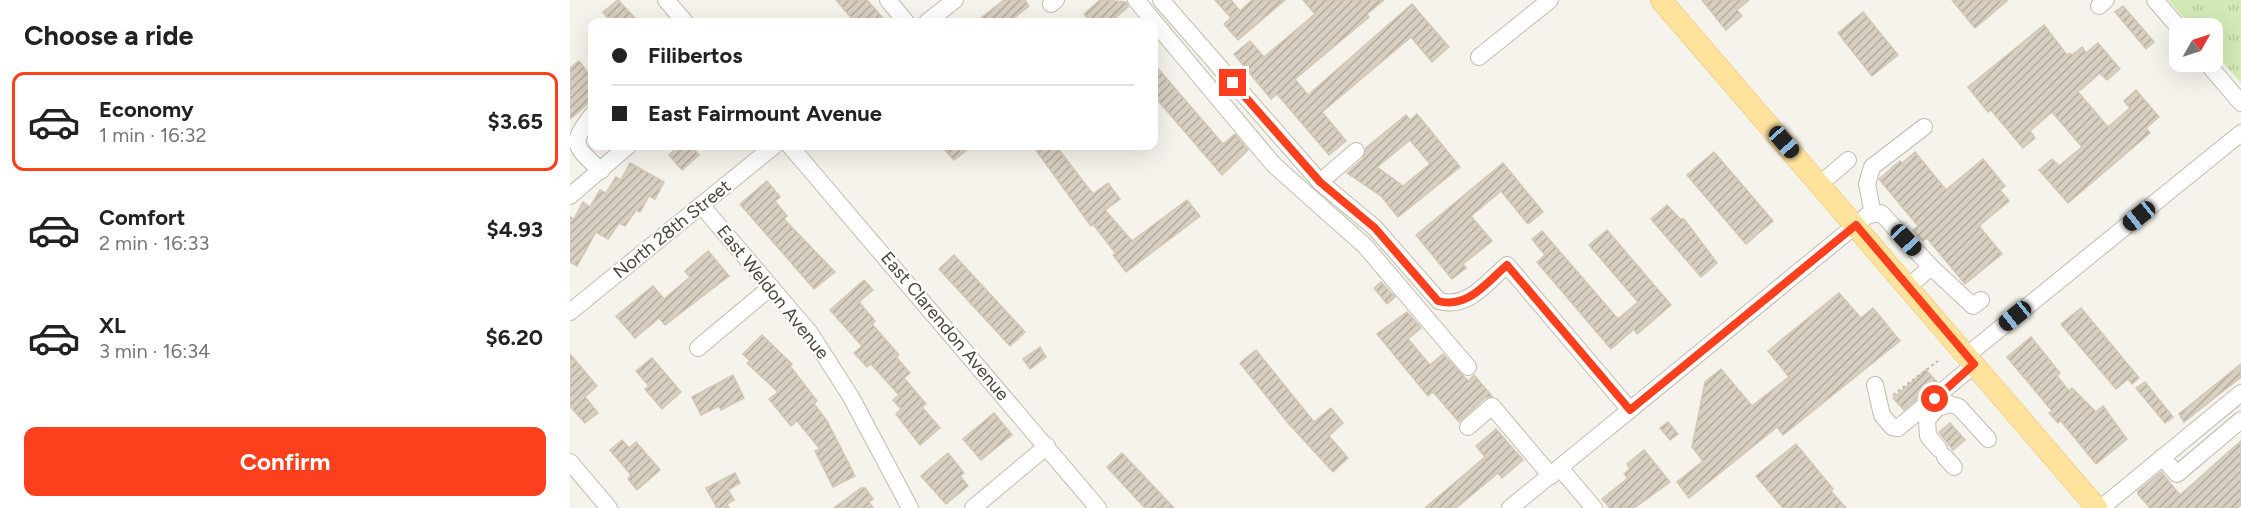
<!DOCTYPE html>
<html lang="en">
<head>
<meta charset="utf-8">
<style>
	:root { --surface:#fff; --page:#f6f6f6; --text:#222; --muted:#767676; --line:#e0e0e0; --accent:#fc3f1d }
	body { margin:0; font-family:Figtree,sans-serif; background:var(--page); color:var(--text); height:100vh; display:flex; flex-direction:column; font-size:22px; white-space:nowrap }
	* { box-sizing:border-box; margin:0 }
	p { font-size:20px; color:var(--muted) }
	.icon { flex:none; width:33px; height:33px; fill:none; stroke:currentColor; stroke-width:2; stroke-linecap:round; stroke-linejoin:round }
	.map { position:relative; flex:1; overflow:hidden }
	.panel { display:flex; flex-direction:column; background:var(--surface); width:570px }
	.panel>* { flex:none }
	.guide { position:absolute; left:18px; top:18px; width:570px; height:132px; border-radius:12px; box-shadow:0 6px 24px #0002; display:grid; align-content:center; height:132px; padding:0 24px; background:var(--surface) }
	.needle { width:39px; rotate:51deg }
	.controls { position:absolute; left:1599px; top:18px; display:grid; gap:12px }
	.controls a { display:grid; place-items:center; width:54px; height:54px; border-radius:12px; background:var(--surface); box-shadow:0 6px 24px #0002; font-size:30px }
	.end { position:absolute; width:27px; height:27px; margin:-14px; border:8px solid #fc3f1d; background:#fff; box-shadow:0 0 0 3px #fff }
	.from { border-radius:50% }
	.car { position:absolute; width:18px; height:36px; margin:-18px -9px; border-radius:8px; box-shadow:0 0 4px 2px #0007; background:linear-gradient(#222 24%,#8ab4d8 0 40%,#222 0 76%,#8ab4d8 0 86%,#222 0) }
	.guide b { display:flex; align-items:center; gap:21px; height:57px; font-size:22px }
	.guide b+b { border-top:2px solid var(--line) }
	.guide i { width:15px; height:15px; background:var(--text) }
	ul { padding:0; list-style:none }
	li { display:flex; align-items:center; gap:18px; height:99px; margin:0 12px 9px; padding:0 12px; border:3px solid transparent; border-radius:12px }
	li div { flex:1 }
	li b { display:block; font-size:22px }
	li em { font-style:normal; font-weight:700 }
	li.current { border-color:var(--accent) }
	li>.icon { width:54px; height:54px; stroke-width:1.5 }
	h2 { padding:0 24px; font-size:27px; line-height:72px }
	.cta { display:flex; gap:12px; margin-top:auto; padding:12px 24px }
	.cta a { flex:1; height:69px; border-radius:12px; background:var(--accent); color:#fff; font-size:24px; font-weight:700; line-height:69px; text-align:center }
	main { display:flex; flex:1; min-height:0 }
	.map>svg:first-child { display:block }
	.grass { fill:url(#grass-tufts) }
	.building { fill:url(#building-hatch); stroke:#d3c7b4; stroke-width:1.5; fill-rule:evenodd }
	.lines { fill:none; stroke-linecap:round; stroke-linejoin:round }
	.minor-casing { stroke:#c2bbae; stroke-width:18 }
	.major-casing { stroke:#e6c16a; stroke-width:22 }
	.path { stroke:#c4b79f; stroke-width:2; stroke-dasharray:3 3; stroke-linecap:butt }
	.minor { stroke:#fff; stroke-width:16 }
	.major { stroke:#ffe39c; stroke-width:21 }
	.route { stroke:#fc3f1d; stroke-width:8 }
	.labels { text-anchor:middle; stroke-width:4.5; stroke-linejoin:round; paint-order:stroke }
	.street-label { font-size:18px; fill:#4b4439; stroke:#fff }
</style>
</head>
<body>
<main>
<section class="panel">
<h2>Choose a ride</h2>
<ul>
<li class="current"><svg class="icon" aria-label="car" viewBox="0 0 24 24"><path d="M5 17H2v-5l4-1 3-4h7l3 4 3 1v5h-3M9 17h6M6 11h13"/><circle cx="7" cy="17" r="2"/><circle cx="17" cy="17" r="2"/></svg><div><b>Economy</b><p>1 min · 16:32</p></div><em>$3.65</em></li>
<li><svg class="icon" aria-label="car" viewBox="0 0 24 24"><path d="M5 17H2v-5l4-1 3-4h7l3 4 3 1v5h-3M9 17h6M6 11h13"/><circle cx="7" cy="17" r="2"/><circle cx="17" cy="17" r="2"/></svg><div><b>Comfort</b><p>2 min · 16:33</p></div><em>$4.93</em></li>
<li><svg class="icon" aria-label="car" viewBox="0 0 24 24"><path d="M5 17H2v-5l4-1 3-4h7l3 4 3 1v5h-3M9 17h6M6 11h13"/><circle cx="7" cy="17" r="2"/><circle cx="17" cy="17" r="2"/></svg><div><b>XL</b><p>3 min · 16:34</p></div><em>$6.20</em></li>
</ul>
<div class="cta"><a>Confirm</a></div>
</section>
<div class="map">
<svg width="1671" height="508" viewBox="0 0 1671 508">
	<defs>
		<pattern id="grass-tufts" width="24" height="20" patternUnits="userSpaceOnUse" patternTransform="scale(1.5)"><rect width="24" height="20" fill="#d2eab5"/><path d="M3 7l-1-3M5 7V3M7 7l1-3M15 17l-1-3M17 17v-4M19 17l1-3" fill="none" stroke="#b6ca9c"/></pattern>
		<pattern id="building-hatch" width="6" height="6" patternUnits="userSpaceOnUse" patternTransform="scale(1.5)"><rect width="6" height="6" fill="#d8cfc1"/><path d="M-1 1l2-2M0 6l6-6M5 7l2-2" fill="none" stroke="#b1aa9e"/></pattern>
	</defs>
	<rect width="100%" height="100%" fill="#f6f3ec"/>
	<path class="grass" d="M1598 0H1671V83L1643 51 1642 28H1623Z"/>
	<g class="building">
		<path d="M48 0 65 18 59 22H41L33 12Z"/>
		<path d="M266 0H297L312 17 305 22H285Z"/>
		<path d="M434 0H455L459 6 439 22H406Z"/>
		<path d="M530 0 556 2 558 7 545 18 549 22H521L514 14Z"/>
		<path d="M645 0H661L670 11 682 0H715L668 40 654 24 661 18Z"/>
		<path d="M733 0H814L797 14 799 17 725 79 738 95 842 4 879 47 862 62 841 37 752 112 776 141 759 155 707 94 701 99 664 54 680 41 694 57 745 14Z"/>
		<path d="M1132 0H1179L1167 10 1172 16 1156 30Z"/>
		<path d="M1382 0H1438L1405 28Z"/>
		<path d="M1553 6 1584 42 1576 49 1545 12Z"/>
		<path d="M1293 12 1328 55 1302 76 1268 33Z"/>
		<path d="M1474 25 1497 55 1500 53 1502 55 1512 47 1516 53 1528 43 1550 69 1537 80 1530 73 1508 92 1538 127 1560 108 1554 101 1566 90 1589 117 1576 128 1580 133 1498 203 1469 170 1482 159 1489 166 1512 147 1482 112 1460 131 1465 138 1453 148 1421 110 1418 112 1398 87Z"/>
		<path d="M9 61 22 78V100L0 119V68Z"/>
		<path d="M584 64 653 144 665 134 678 150 652 175 584 96Z"/>
		<path d="M847 114 890 167 828 217 811 196 777 173 793 159 796 148 836 115 840 120ZM840 140 860 164 833 186 807 167Z"/>
		<path d="M109 146H121L129 155 112 170 99 155Z"/>
		<path d="M371 146H402L384 160Z"/>
		<path d="M463 146H486L523 194 538 183 550 199 535 210 562 241 617 200 630 216 556 272 543 255 546 254 523 224 521 226Z"/>
		<path d="M1144 152 1203 221 1176 244 1117 175Z"/>
		<path d="M1345 152 1376 190 1413 159 1435 186 1430 190 1439 201 1409 226 1432 254 1395 284 1357 238 1353 241 1343 230 1348 226 1309 179 1330 161 1332 163Z"/>
		<path d="M60 163 94 182 85 199 79 196 70 212 66 210 55 226 49 223 38 239 26 232 7 266 0 262V217L4 219 13 202 20 207 30 190 36 193 46 177 51 180Z"/>
		<path d="M933 163 973 212 958 224 931 191 901 216 922 241 893 264 896 268 882 279 846 235Z"/>
		<path d="M197 181 210 197 205 201 217 216 214 219 265 272 244 289 170 204Z"/>
		<path d="M1097 205 1110 219H1114L1147 263 1131 277 1081 219Z"/>
		<path d="M1037 230 1101 305 1067 334 1064 329 1041 349 967 262 975 255 962 239 972 231 1048 319 1068 302 1019 245Z"/>
		<path d="M138 251 159 276 95 325 89 318 65 338 46 316 83 286 94 299 120 277 115 271Z"/>
		<path d="M384 255 455 332 440 346 369 269Z"/>
		<path d="M294 280 303 290 289 302 305 321 302 324 329 355 326 357 340 373 334 378 356 404 352 407 370 428 350 445 326 414 331 409 323 400 329 395 301 364 297 367 284 353 292 346 260 310Z"/>
		<path d="M811 282 825 297 817 304 804 288Z"/>
		<path d="M1269 293 1291 318 1303 308 1330 341 1213 435 1207 427 1119 498 1107 482 1133 461 1122 447 1135 382 1151 369 1182 406 1219 377 1198 351Z"/>
		<path d="M1511 308 1569 378 1562 384 1558 379 1546 389 1491 324Z"/>
		<path d="M837 312 851 328 838 339 860 365 873 354 898 381 904 375 922 396 915 398 889 422 863 392 858 396 807 334Z"/>
		<path d="M192 335 222 364 220 366 247 401 244 404 257 421 285 476 263 487 245 451 250 449 227 421 221 426 199 399 208 392 177 363 180 361 173 354Z"/>
		<path d="M1461 337 1490 373 1487 376 1499 391 1502 388 1526 412 1533 406 1557 439 1526 464 1491 421 1488 423 1479 413 1482 411 1437 357Z"/>
		<path d="M470 347 476 357 460 369 453 359Z"/>
		<path d="M686 350 744 422 761 408 773 423 759 436 778 458 763 472 718 423 670 363Z"/>
		<path d="M0 354 27 386 15 397 28 413 15 423 0 406Z"/>
		<path d="M82 358 111 392 92 409 75 389 79 386 66 371Z"/>
		<path d="M1671 364V377L1614 422 1609 414Z"/>
		<path d="M1356 370 1367 382 1334 410 1323 398Z"/>
		<path d="M163 375 174 398 151 410 149 406 131 415 122 397Z"/>
		<path d="M1575 382 1603 417 1595 423 1566 388Z"/>
		<path d="M424 413 442 435 411 460 393 439Z"/>
		<path d="M1098 422 1108 434 1100 440 1090 428Z"/>
		<path d="M1380 423 1395 440 1383 450 1369 432Z"/>
		<path d="M926 429 953 460 932 478 928 473 886 508H855L915 457 906 446Z"/>
		<path d="M52 440 59 448 66 442 90 470 67 490 58 479 61 475 40 450Z"/>
		<path d="M1671 441V505L1667 508H1580L1568 494V491L1591 472 1610 495Z"/>
		<path d="M1226 444 1263 489 1261 491 1276 508H1213L1186 476Z"/>
		<path d="M1074 450 1100 482 1064 508H1040L1032 499 1058 478 1054 474 1060 469 1057 464Z"/>
		<path d="M378 453 394 473 390 476 398 486 376 504 351 476Z"/>
		<path d="M552 453 604 508H575L537 467Z"/>
		<path d="M165 473 170 483 158 490 164 500 157 504 159 508H147L136 488Z"/>
		<path d="M291 488H295L303 499 299 502 303 508H264Z"/>
	</g>
	<g class="lines">
		<defs>
			<g id="minor">
				<path d="M96 0 115 22"/>
				<path d="M318 0 336 22"/>
				<path d="M566 0 704 165 795 246 898 367"/>
				<path d="M591 0 750 182 805 228 869 301C898 309 916 283 937 265L1060 410"/>
				<path d="M1585 0 1610 29"/>
				<path d="M481 4 486 0"/>
				<path d="M1529 6 1536 0"/>
				<path d="M357 22 385 0"/>
				<path d="M909 57 980 0"/>
				<path d="M1636 62 1671 103"/>
				<path d="M22 115C0 144 3 145 31 171"/>
				<path d="M220 146 528 508"/>
				<path d="M750 182 786 151"/>
				<path d="M1250 184 1278 160"/>
				<path d="M0 196 58 146"/>
				<path d="M131 205 240 333 281 397 340 508"/>
				<path d="M1303 214 1297 184 1302 167 1354 127"/>
				<path d="M1338 287 1361 267 1403 306 1411 300"/>
				<path d="M0 312 204 146"/>
				<path d="M128 348 201 287"/>
				<path d="M1396 356 1671 133"/>
				<path d="M1305 385 1312 415 1322 427 1328 428 1404 365"/>
				<path d="M898 427 922 406 981 476"/>
				<path d="M1369 449 1358 436 1357 420 1367 408 1380 404 1389 407 1418 439"/>
				<path d="M1375 457 1384 467"/>
				<path d="M1592 457 1607 474 1671 420"/>
				<path d="M0 462 39 508"/>
				<path d="M990 468 1024 508"/>
				<path d="M403 508 477 446"/>
				<path d="M940 508 1298 215 1311 213 1361 267"/>
				<path d="M1531 508 1671 393"/>
			</g>
			<path id="major" d="M1091 0 1527 508"/>
		</defs>
		<use href="#minor" class="minor-casing"/>
		<use href="#major" class="major-casing"/>
		<path class="path" d="M1323 395 1368 361"/>
		<use href="#minor" class="minor"/>
		<use href="#major" class="major"/>
	</g>
	<g class="lines">
		<path class="route" d="M663 83 750 182 805 228 868 301C898 309 916 283 937 265L1060 410 1286 225 1404 364 1365 399"/>
	</g>
	<g class="labels">
		<g class="street-label">
			<text transform="translate(102 229) rotate(-39)" y="6">North 28th Street</text>
			<text transform="translate(203 292) rotate(51)" y="6">East Weldon Avenue</text>
			<text transform="translate(375 326) rotate(50)" y="6">East Clarendon Avenue</text>
		</g>
	</g>
</svg>
<div class="controls">
<a><svg class="needle" viewBox="-14 -14 28 28"><path d="M0-13l5 13h-10z" fill="#e53935"/><path d="M0 13l5-13h-10z" fill="#767676"/></svg></a>
</div>
<i class="end from" style="left:1365px;top:399px"></i>
<i class="end" style="left:663px;top:83px"></i>
<i class="car" style="left:1214px;top:142px;rotate:139deg"></i>
<i class="car" style="left:1569px;top:216px;rotate:231deg"></i>
<i class="car" style="left:1336px;top:240px;rotate:137deg"></i>
<i class="car" style="left:1445px;top:316px;rotate:231deg"></i>
<div class="guide">
<b><i class="from"></i>Filibertos</b>
<b><i></i>East Fairmount Avenue</b>
</div>
</div>
</main>
</body>
</html>
